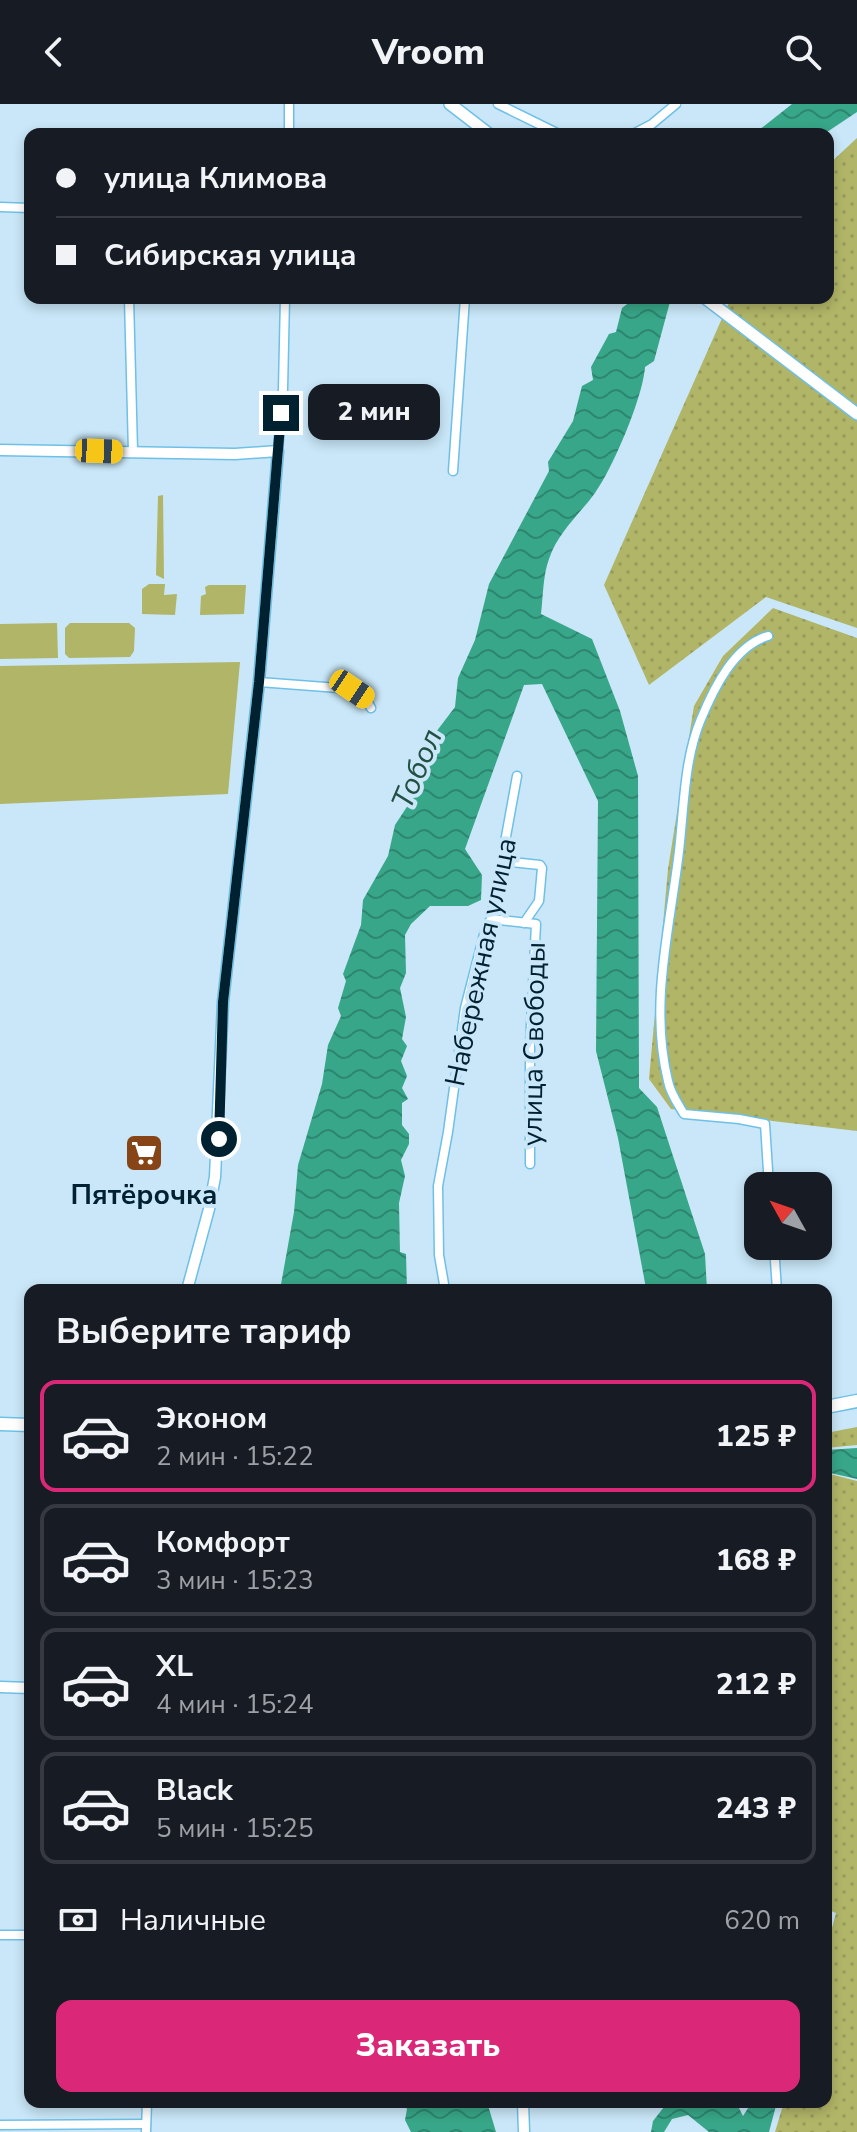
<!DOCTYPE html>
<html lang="ru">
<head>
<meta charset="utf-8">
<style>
	:root { --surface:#171b24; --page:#242831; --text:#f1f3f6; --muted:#9ea1a6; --line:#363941; --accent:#db2777 }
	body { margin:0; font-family:"Nunito Sans",sans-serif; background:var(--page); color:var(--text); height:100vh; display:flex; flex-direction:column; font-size:30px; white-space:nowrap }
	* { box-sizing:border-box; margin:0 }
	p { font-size:26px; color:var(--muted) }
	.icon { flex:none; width:44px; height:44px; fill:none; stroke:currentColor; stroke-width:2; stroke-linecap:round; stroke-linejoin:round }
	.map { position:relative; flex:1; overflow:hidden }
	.sheet { position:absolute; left:24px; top:1180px; width:808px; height:824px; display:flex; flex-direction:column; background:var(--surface); border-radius:16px; box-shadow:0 4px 12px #0003 }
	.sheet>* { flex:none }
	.top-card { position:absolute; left:24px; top:24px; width:810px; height:176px; border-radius:16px; box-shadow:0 4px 12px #0003; display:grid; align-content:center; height:176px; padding:0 32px; background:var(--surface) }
	.needle { width:52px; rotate:310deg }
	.controls { position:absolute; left:744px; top:1068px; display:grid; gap:16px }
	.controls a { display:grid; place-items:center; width:88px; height:88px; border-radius:16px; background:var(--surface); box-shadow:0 4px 12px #0003; font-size:40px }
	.end { position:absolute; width:36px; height:36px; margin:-18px; border:10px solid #002130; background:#fff; box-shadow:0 0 0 4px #fff }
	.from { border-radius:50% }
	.bubble { position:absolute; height:56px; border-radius:16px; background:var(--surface); box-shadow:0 4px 12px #0003; font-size:26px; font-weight:800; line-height:56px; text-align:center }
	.car { position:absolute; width:24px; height:48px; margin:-24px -12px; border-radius:10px; box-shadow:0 0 6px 2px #0007; background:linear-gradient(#f5c518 24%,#345 0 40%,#f5c518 0 76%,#345 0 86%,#f5c518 0) }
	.top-card b { display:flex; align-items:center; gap:28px; height:76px; font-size:30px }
	.top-card b+b { border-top:2px solid var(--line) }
	.top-card i { width:20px; height:20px; background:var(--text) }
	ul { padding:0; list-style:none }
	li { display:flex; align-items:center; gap:24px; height:112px; margin:0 16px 12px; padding:0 16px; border:4px solid var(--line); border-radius:16px }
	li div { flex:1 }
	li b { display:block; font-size:30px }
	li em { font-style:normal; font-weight:800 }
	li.active { border-color:var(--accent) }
	li>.icon { width:72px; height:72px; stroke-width:1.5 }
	h2 { padding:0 32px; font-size:36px; line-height:96px }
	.pay { display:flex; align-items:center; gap:20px; height:88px; padding:0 32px; font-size:30px }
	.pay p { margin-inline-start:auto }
	.action { display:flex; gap:16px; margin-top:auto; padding:16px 32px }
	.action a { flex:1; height:92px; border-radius:16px; background:var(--accent); color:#fff; font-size:32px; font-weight:800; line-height:92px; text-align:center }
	header { display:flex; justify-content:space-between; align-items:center; height:104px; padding:0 32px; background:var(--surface); font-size:36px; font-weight:800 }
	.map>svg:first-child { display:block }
	.green { fill:#b1b567 }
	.garden { fill:url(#garden-dots) }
	.water { fill:url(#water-waves) }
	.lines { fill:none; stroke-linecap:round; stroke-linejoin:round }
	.minor-casing { stroke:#6ec0e7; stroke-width:11 }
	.tertiary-casing { stroke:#6ec0e7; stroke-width:13 }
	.secondary-casing { stroke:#6ec0e7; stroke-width:14 }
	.primary-casing { stroke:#6ec0e7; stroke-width:15 }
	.minor { stroke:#fff; stroke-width:8 }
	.tertiary { stroke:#fff; stroke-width:10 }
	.secondary { stroke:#fff; stroke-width:11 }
	.primary { stroke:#fff; stroke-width:12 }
	.route { stroke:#002130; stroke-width:10 }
	.labels { text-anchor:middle; stroke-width:8; stroke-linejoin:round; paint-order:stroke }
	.street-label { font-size:28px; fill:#002130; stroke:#c9e7f8 }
	.poi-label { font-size:28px; font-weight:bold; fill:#002130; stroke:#c9e7f8 }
	.water-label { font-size:30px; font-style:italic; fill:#225042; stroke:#c9e7f8 }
</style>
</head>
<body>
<header><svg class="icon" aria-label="back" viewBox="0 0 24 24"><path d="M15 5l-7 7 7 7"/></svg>Vroom<svg class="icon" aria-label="search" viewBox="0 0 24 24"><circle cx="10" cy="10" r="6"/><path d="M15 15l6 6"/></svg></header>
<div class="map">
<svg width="857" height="2028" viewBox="0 0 857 2028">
	<defs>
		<pattern id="garden-dots" width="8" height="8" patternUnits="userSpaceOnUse" patternTransform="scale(2)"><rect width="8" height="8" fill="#b1b567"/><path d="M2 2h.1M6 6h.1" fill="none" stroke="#969b5a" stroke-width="1.8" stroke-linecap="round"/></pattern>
		<pattern id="water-waves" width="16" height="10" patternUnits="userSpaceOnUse" patternTransform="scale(2)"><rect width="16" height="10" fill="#38a688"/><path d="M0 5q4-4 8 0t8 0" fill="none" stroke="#2d8770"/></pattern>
	</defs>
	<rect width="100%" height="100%" fill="#c9e7f8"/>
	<g class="green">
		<path d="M163 391 164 475 156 471 158 392Z"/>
		<path d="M149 480H165L164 491 177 490 175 511 142 510V485Z"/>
		<path d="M209 481H246L244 510 200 511 201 492 206 490 205 483Z"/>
		<path d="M57 519 58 554 0 555V520Z"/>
		<path d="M70 519H129L135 524 134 547 130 553 69 554 65 550V524Z"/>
		<path d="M240 558 228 690 0 700V562Z"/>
	</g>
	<g class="garden">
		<path d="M857 34V524L766 493 649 581 604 481 731 194H828V61Z"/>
		<path d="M773 504 857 534V1027L671 1005 649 975 668 765 694 602 723 552Z"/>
		<path d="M857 1323V1341L826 1344V1329Z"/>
		<path d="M826 1369 857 1377V2028H775L784 1998H826V1846L836 1809 826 1805Z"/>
	</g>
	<g class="water">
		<path d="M792 0H857V8L824 30H754Z"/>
		<path d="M635 194H671L654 257 645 263C643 293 613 364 595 389 579 411 558 428 549 455 543 471 543 492 541 510L592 535 620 607 638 672 639 984 657 1003 705 1150 707 1186H647L645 1179 618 1034 596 947 598 697 542 580 524 581 465 745 482 771 481 796 468 802H430L411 820 405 831 406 869 400 884 406 913 402 935 407 942 401 957 407 972 402 984 408 995 402 999V1021L409 1030V1040L401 1056 405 1072 399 1099 400 1148 406 1150 407 1186H280L294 1108 298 1061 322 980 328 941 341 912 338 904 346 877 343 870 361 821 363 796 388 752 395 721 414 692 416 676 431 656 436 628 455 603 458 574 475 536 489 480 549 367 548 358 573 317 582 282 593 276 591 263 609 230 616 228 622 204Z"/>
		<path d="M857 1344V1375L826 1368V1346Z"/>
		<path d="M403 1998H487L496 2028H411L405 2016 407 2005Z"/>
		<path d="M668 1998H736L743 2012 752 1998H777L769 2028H709L688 2011 672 2015 664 2028H651L653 2017Z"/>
	</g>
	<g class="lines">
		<defs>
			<g id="minor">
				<path d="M498 0 559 30"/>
				<path d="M289 30V0"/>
				<path d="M633 30 652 20 676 0"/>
				<path d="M0 103 30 104"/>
				<path d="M129 194 133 348"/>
				<path d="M278 347 283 285 285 194"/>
				<path d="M453 367 465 194"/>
				<path d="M768 532C734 542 714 584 701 615 684 655 684 705 679 747 670 824 649 900 668 977 670 989 678 1000 684 1010L739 1015 765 1020 769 1082"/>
				<path d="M259 578 352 585 366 595 371 604"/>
				<path d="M502 757 540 761 542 764 539 797 524 819"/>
				<path d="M491 815 536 820 530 941V1060"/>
				<path d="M774 1142 777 1186"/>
				<path d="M445 1186 439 1151 438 1082 448 1028 465 904 486 823 491 815 517 672"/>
				<path d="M0 1831H30"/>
				<path d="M0 2021 146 2020"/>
				<path d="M146 2028 147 1998"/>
			</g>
			<g id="tertiary">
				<path d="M0 346 235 350 278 347 259 578 223 898 215 1073 209 1105 187 1186"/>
				<path d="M0 1583 30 1584"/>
				<path d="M523 1998 524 2028"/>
			</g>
			<g id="secondary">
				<path d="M450 0 489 30"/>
				<path d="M705 194 857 310"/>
			</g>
			<g id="primary">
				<path d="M826 1303 857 1297"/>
				<path d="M0 1320 30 1321"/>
			</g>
		</defs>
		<use href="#minor" class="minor-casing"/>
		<use href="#tertiary" class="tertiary-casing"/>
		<use href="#secondary" class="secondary-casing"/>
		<use href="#primary" class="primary-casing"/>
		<use href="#minor" class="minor"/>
		<use href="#tertiary" class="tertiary"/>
		<use href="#secondary" class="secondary"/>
		<use href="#primary" class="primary"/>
	</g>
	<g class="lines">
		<path class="route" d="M219 1035 223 898 259 578 281 309"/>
	</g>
	<defs>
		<symbol id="supermarket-square" viewBox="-11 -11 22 22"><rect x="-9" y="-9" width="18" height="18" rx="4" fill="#874416" stroke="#c9e7f8"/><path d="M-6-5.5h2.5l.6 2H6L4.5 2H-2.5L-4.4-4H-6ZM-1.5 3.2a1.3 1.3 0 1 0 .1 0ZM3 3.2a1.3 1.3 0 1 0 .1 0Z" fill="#fff"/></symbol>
	</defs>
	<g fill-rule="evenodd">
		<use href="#supermarket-square" x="122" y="1027" width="44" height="44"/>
	</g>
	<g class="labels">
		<g class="street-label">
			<text transform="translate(480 858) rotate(-78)" y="10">Набережная улица</text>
			<text transform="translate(533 940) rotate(-89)" y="10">улица Свободы</text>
		</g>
		<g class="poi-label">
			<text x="144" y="1100">Пятёрочка</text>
		</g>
		<g class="water-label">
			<text transform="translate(417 665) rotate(-67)" y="10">Тобол</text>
		</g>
	</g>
</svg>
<div class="controls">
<a><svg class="needle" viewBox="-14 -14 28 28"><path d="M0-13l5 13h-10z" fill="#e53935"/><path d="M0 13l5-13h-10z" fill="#9ea1a6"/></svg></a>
</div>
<i class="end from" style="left:219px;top:1035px"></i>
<i class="end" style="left:281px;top:309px"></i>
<div class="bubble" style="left:308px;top:280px;width:132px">2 мин</div>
<i class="car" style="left:99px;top:347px;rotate:92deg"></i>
<i class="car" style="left:352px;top:585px;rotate:124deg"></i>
<div class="top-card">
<b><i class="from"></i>улица Климова</b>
<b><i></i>Сибирская улица</b>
</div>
<section class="sheet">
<h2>Выберите тариф</h2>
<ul>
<li class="active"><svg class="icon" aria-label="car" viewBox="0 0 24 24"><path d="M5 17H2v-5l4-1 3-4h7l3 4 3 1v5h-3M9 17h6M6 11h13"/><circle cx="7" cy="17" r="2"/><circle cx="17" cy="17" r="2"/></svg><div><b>Эконом</b><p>2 мин · 15:22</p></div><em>125 ₽</em></li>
<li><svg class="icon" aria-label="car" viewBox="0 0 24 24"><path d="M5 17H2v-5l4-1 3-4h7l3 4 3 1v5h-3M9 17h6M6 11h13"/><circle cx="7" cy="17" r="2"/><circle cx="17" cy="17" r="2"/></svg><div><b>Комфорт</b><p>3 мин · 15:23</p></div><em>168 ₽</em></li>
<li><svg class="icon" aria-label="car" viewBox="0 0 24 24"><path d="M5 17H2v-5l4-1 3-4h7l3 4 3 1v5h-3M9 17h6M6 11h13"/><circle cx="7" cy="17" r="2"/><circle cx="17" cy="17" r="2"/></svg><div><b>XL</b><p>4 мин · 15:24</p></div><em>212 ₽</em></li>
<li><svg class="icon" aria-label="car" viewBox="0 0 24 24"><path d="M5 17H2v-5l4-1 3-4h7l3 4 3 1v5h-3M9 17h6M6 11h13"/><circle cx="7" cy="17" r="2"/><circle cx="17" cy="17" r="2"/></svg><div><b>Black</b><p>5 мин · 15:25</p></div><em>243 ₽</em></li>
</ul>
<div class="pay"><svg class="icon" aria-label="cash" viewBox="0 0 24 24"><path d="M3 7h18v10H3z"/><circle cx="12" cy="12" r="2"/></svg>Наличные<p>620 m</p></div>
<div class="action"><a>Заказать</a></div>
</section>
</div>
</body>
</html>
